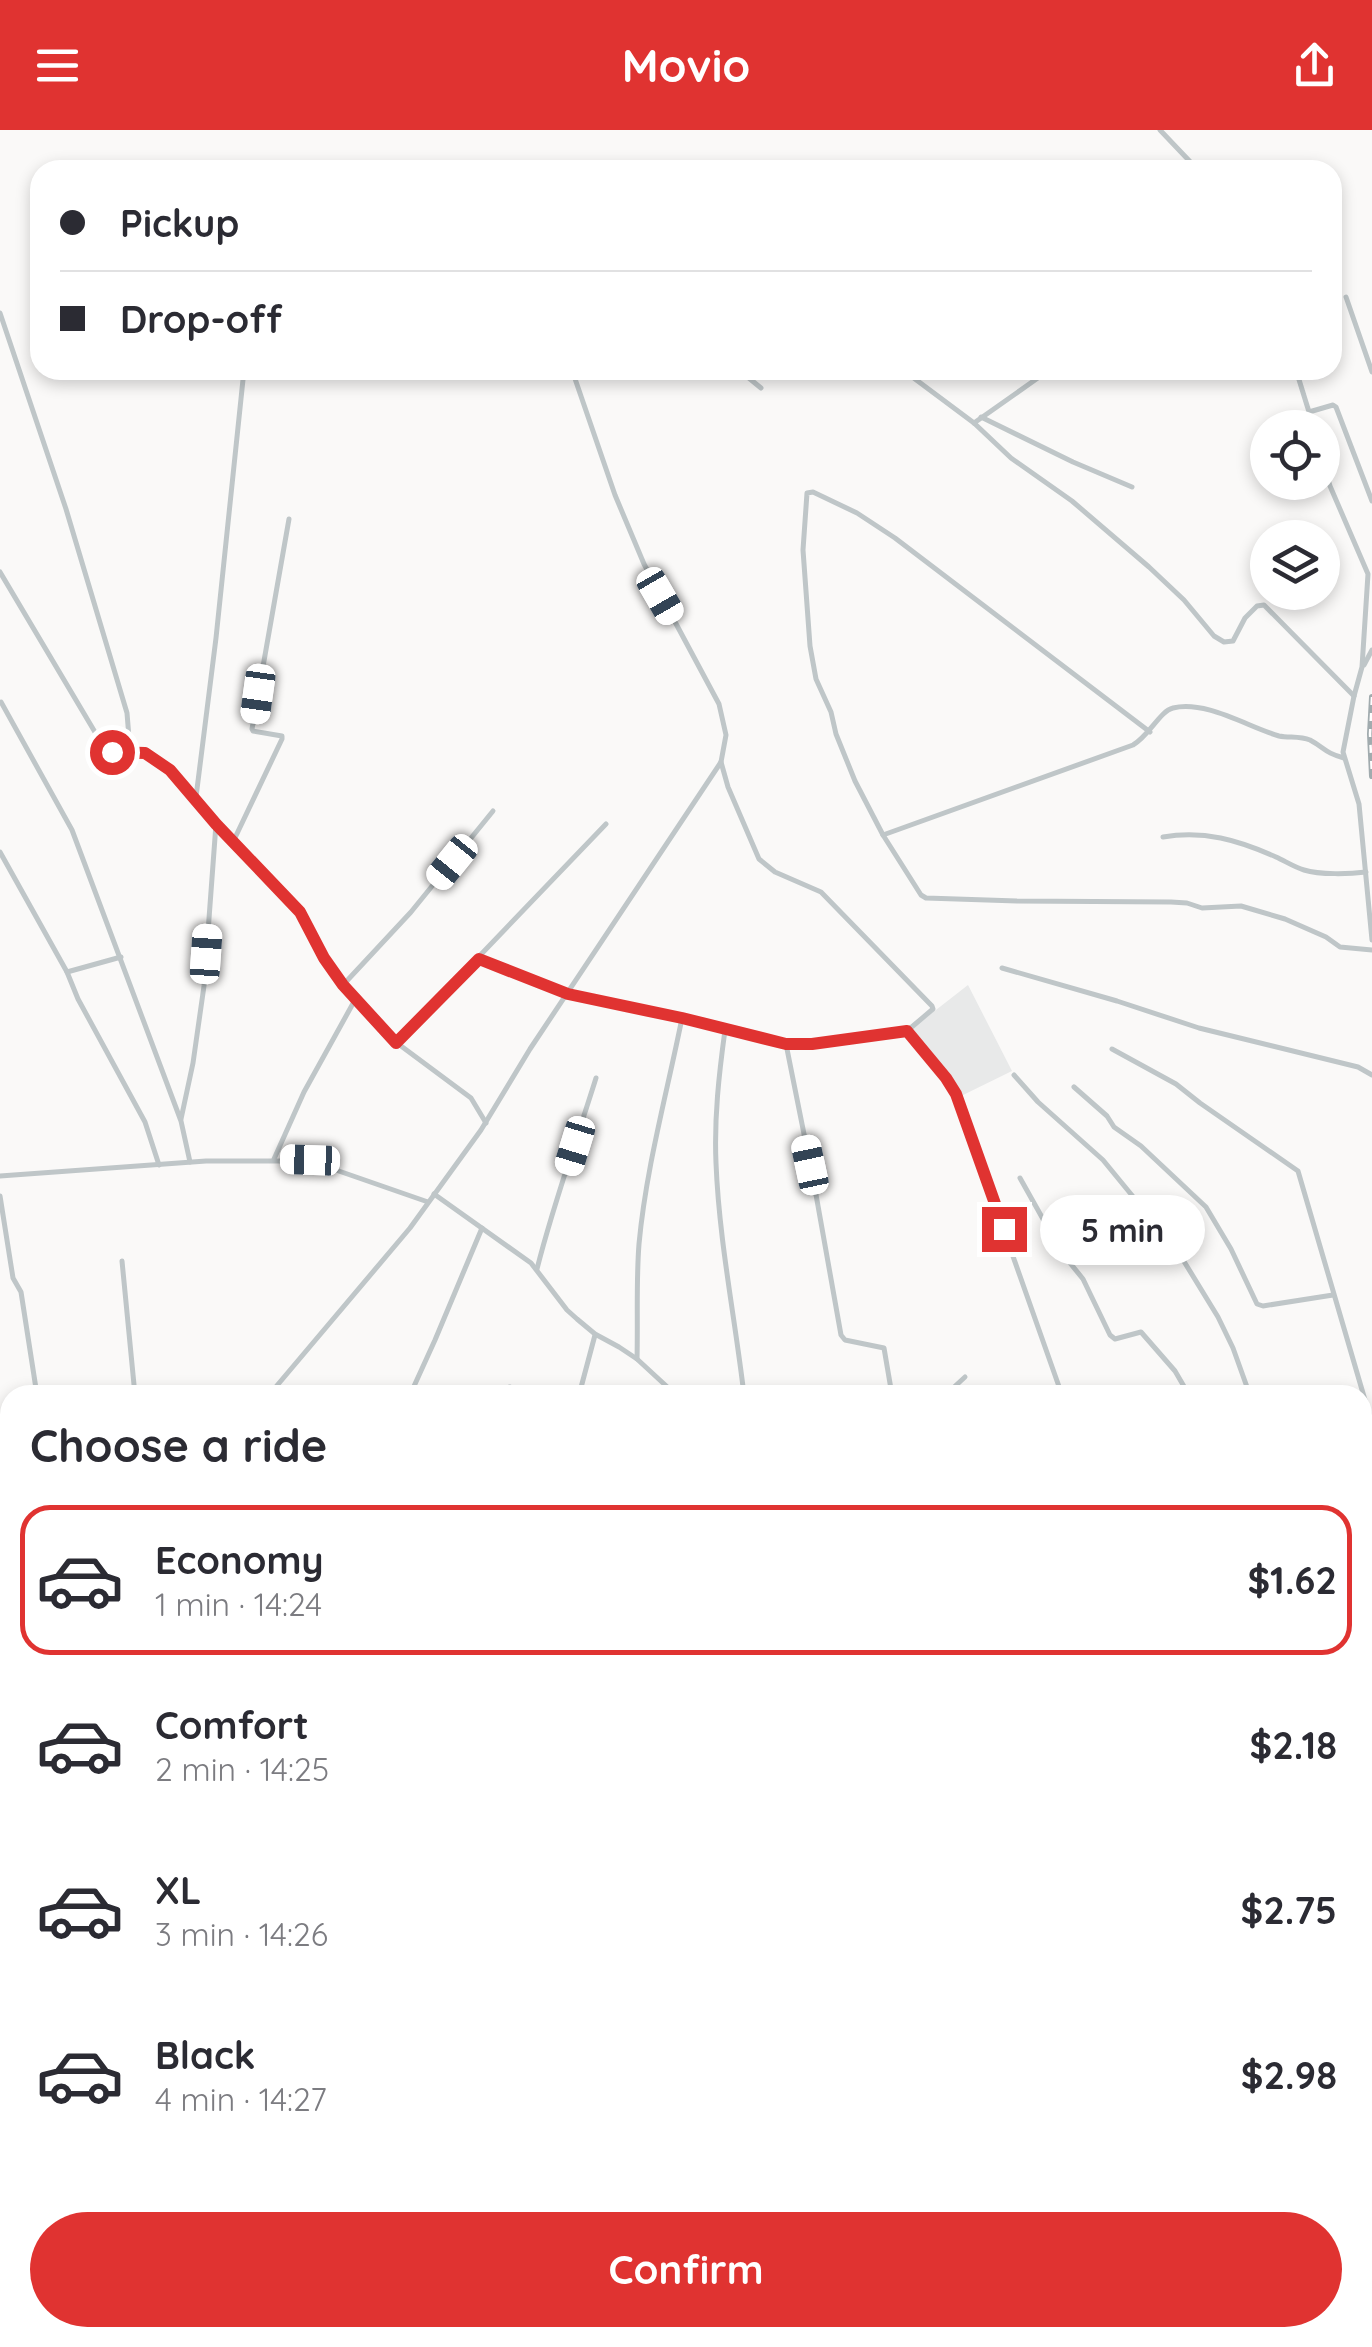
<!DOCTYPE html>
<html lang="en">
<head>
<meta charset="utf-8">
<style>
	:root { --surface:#fff; --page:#f2f2f3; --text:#2b2b33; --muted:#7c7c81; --line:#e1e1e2; --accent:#e03331 }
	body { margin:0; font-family:Quicksand,sans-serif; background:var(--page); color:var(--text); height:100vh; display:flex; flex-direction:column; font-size:38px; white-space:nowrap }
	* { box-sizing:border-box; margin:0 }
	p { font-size:32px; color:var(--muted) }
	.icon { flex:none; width:55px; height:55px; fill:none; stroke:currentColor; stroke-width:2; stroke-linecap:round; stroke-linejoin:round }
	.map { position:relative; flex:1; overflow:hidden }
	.details { position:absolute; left:0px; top:1255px; width:1372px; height:962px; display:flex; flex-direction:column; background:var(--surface); border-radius:30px 30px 0 0; box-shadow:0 5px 15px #0003 }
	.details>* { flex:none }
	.banner { position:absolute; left:30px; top:30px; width:1312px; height:220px; border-radius:30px; box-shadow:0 5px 15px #0003; display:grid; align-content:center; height:220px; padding:0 30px; background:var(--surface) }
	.tools { position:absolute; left:1250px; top:280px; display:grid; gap:20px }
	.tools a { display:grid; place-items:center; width:90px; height:90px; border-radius:50%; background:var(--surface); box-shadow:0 5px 15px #0003; font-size:50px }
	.end { position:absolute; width:45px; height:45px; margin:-22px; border:12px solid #e03331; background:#fff; box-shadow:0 0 0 5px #fff }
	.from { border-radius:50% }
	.bubble { position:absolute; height:70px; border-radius:35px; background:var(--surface); box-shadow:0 5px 15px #0003; font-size:32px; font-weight:700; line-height:70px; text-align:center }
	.car { position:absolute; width:30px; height:60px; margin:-30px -15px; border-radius:12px; box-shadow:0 0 8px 2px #0007; background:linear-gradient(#fff 24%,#345 0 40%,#fff 0 76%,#345 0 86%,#fff 0) }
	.banner b { display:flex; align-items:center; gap:35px; height:95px; font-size:38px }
	.banner b+b { border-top:2px solid var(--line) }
	.banner i { width:25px; height:25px; background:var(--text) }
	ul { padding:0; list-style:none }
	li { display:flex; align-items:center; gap:30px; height:150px; margin:0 20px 15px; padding:0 10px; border:5px solid transparent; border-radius:30px }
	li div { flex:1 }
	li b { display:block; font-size:38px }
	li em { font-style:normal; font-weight:700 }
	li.selected { border-color:var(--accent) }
	li>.icon { width:90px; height:90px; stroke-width:1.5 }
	h2 { padding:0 30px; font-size:45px; line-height:120px }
	.cta { display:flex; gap:20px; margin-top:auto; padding:20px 30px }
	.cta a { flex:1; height:115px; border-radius:60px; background:var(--accent); color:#fff; font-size:40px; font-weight:700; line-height:115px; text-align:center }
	header { display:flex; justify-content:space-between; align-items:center; height:130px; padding:0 30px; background:var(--accent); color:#fff; font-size:45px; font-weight:700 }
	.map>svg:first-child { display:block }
	.built { fill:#e8e9e9 }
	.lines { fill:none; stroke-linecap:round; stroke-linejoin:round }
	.stream { stroke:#b6c6c8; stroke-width:2.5 }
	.secondary-casing { stroke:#b1babd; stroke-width:11 }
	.primary-casing { stroke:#b3babc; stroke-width:12 }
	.street { stroke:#bfc6c8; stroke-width:5 }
	.secondary { stroke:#fff; stroke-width:6 }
	.primary { stroke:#fff; stroke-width:8 }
	.rail-casing { stroke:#a1abae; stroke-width:6 }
	.rail { stroke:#fff; stroke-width:2.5; stroke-dasharray:8; stroke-linecap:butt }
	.route { stroke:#e03331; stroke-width:12 }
</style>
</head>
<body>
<header><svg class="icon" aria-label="menu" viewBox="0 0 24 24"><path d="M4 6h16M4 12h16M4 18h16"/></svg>Movio<svg class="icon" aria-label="share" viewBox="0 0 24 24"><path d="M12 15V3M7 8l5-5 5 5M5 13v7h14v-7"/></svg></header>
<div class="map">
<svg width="1372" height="2217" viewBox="0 0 1372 2217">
	<rect width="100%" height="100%" fill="#faf9f8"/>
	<path class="built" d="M968 855 1012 941 959 967 949 950 909 901Z"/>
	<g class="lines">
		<path class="stream" d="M357 2208 359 2217"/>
		<defs>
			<path id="secondary" d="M1362 1678 1372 1676"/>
			<g id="primary">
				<path d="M1362 1770 1372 1768"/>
				<path d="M0 1811 10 1810"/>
			</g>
		</defs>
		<use href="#secondary" class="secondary-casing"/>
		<use href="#primary" class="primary-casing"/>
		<g class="street">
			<path d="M1160 0 1198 40"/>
			<path d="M1346 167 1372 242"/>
			<path d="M0 183 66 379 127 583 130 620"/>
			<path d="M739 240 761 258"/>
			<path d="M903 240 974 293 1011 328 1072 371 1149 437 1184 470 1214 506 1224 512 1233 511 1245 488 1257 476 1264 475 1354 566"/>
			<path d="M1296 240 1314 298"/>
			<path d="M1309 282 1333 275 1336 277 1372 371"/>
			<path d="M981 287 1073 332 1132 357"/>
			<path d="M974 293 1042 245 1043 240"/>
			<path d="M1264 321 1268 319"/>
			<path d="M1322 330 1330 356 1368 444 1362 537 1354 566 1343 622 1359 674 1372 810"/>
			<path d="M0 442 105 619 112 622 145 623 171 640 196 667 216 694 300 782 323 828 343 855 397 913 471 968 486 993"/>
			<path d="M1364 535 1372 520"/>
			<path d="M1 572 72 700 181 991 190 1032"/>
			<path d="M1150 602 895 408 857 383 813 362 807 363 803 420 810 516 816 549 831 582 836 604 855 651 883 705 1133 615C1149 606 1160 581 1173 578 1206 570 1248 597 1279 606 1289 608 1300 606 1310 610 1325 618 1325 623 1344 628"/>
			<path d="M196 667 216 508 244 240"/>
			<path d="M883 705 921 765 926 768 1017 771 1171 772 1187 773 1202 778 1241 776 1285 789 1326 807 1340 817 1372 820"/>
			<path d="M1163 707C1204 700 1238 710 1276 727 1285 731 1294 737 1304 740 1320 745 1350 744 1366 742"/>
			<path d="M233 712 282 609V606L253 601 252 599 289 389"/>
			<path d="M0 722 67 842 78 869 145 992 159 1035"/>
			<path d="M479 829 568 864 682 888 786 914 812 913 907 901 933 879 932 876 821 762 775 742 759 729 728 657 721 632"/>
			<path d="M1002 838 1117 871 1199 898 1358 937 1372 945"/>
			<path d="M67 842 121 827"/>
			<path d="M343 855 411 782 493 681"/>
			<path d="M725 900C719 944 714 988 716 1033 719 1110 735 1188 744 1265"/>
			<path d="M907 901 946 948 956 965 1062 1265"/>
			<path d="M397 912 606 694"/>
			<path d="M786 914 815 1059 841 1205 845 1210 884 1218 892 1265"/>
			<path d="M1112 919 1176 954 1200 973 1298 1041 1372 1294"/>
			<path d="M1014 945 1038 972 1103 1030 1144 1080 1166 1102 1218 1187 1233 1218 1247 1257 1254 1265"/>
			<path d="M1074 957 1107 986 1114 997 1141 1016 1206 1077 1231 1119 1257 1174 1263 1176 1333 1165"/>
			<path d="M181 989 193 933 204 856 216 694"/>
			<path d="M274 1029 304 962 356 868"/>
			<path d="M0 1046 206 1031H310L428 1072"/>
			<path d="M1020 1048 1062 1123 1083 1149 1110 1205 1115 1209 1141 1202 1175 1241 1189 1265"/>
			<path d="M434 1064 531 1133 567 1180 577 1189 595 1204 619 1217 637 1229 676 1265"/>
			<path d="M0 1066 13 1148 21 1162 37 1265"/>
			<path d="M122 1131 135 1265"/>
			<path d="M537 1139C553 1075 576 1012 596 948"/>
			<path d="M637 1229C638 1191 636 1152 639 1114 646 1038 667 963 682 888"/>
			<path d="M269 1265 410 1098 481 1000 530 919 721 632 726 605 719 574 644 434 615 365 572 240"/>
			<path d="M410 1265 435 1210 482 1098"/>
			<path d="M484 1265 510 1257"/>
			<path d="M579 1265 595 1205"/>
			<path d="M953 1265 952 1259 965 1247"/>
			<path d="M1362 1424 1372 1426"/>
			<path d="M1362 1522 1372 1518"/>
			<path d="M9 1633 10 1639"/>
			<path d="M0 1703H10"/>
			<path d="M1362 1749 1372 1747"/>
			<path d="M0 2102H10"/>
			<path d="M1362 2171 1372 2193"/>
			<path d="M110 2208 112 2217"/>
			<path d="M176 2208 177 2217"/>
			<path d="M627 2208 629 2217"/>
			<path d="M1011 2208 1012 2217"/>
			<path d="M1146 2208 1148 2212 1155 2217"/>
			<path d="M798 2216 837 2208"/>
		</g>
		<use href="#secondary" class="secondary"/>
		<use href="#primary" class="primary"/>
		<defs>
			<path id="rail" d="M1372 567 1370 604 1372 646"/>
		</defs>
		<use href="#rail" class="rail-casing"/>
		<use href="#rail" class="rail"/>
	</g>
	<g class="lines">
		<path class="route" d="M112 622 145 623 170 640 216 694 300 782 324 828 343 855 396 913 479 829 568 864 682 888 786 914H812L907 901 946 948 956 964 1004 1099"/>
	</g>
</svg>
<div class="tools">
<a><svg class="icon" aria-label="locate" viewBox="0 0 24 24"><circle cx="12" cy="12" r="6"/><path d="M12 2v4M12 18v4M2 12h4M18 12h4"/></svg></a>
<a><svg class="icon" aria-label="layers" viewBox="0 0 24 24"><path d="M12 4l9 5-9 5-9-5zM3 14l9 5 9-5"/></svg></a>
</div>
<i class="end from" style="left:112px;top:622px"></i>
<i class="end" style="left:1004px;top:1099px"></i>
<div class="bubble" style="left:1040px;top:1065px;width:165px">5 min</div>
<i class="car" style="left:660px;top:466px;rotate:150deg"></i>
<i class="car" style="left:258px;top:564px;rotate:188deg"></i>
<i class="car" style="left:452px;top:732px;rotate:219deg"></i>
<i class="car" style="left:206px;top:824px;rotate:4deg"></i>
<i class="car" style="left:575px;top:1016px;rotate:197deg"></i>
<i class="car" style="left:310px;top:1030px;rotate:272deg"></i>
<i class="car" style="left:810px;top:1035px;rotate:348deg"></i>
<div class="banner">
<b><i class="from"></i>Pickup</b>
<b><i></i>Drop-off</b>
</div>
<section class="details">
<h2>Choose a ride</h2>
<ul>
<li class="selected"><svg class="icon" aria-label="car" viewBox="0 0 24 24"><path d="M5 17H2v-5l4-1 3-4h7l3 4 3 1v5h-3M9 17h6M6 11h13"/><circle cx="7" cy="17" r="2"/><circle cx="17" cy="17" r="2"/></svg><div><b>Economy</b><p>1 min · 14:24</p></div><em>$1.62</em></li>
<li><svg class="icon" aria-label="car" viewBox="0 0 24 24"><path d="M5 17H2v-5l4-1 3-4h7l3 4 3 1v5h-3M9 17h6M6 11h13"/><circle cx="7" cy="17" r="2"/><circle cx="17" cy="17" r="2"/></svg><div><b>Comfort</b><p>2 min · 14:25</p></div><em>$2.18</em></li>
<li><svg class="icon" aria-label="car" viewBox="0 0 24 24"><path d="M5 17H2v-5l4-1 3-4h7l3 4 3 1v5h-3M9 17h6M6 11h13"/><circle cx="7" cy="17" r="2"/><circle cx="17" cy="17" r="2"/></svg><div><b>XL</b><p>3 min · 14:26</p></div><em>$2.75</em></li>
<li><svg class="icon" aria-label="car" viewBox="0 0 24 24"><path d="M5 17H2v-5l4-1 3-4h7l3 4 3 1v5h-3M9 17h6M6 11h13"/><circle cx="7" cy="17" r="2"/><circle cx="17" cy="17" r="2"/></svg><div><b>Black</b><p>4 min · 14:27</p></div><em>$2.98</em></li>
</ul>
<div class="cta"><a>Confirm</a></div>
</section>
</div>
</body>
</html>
